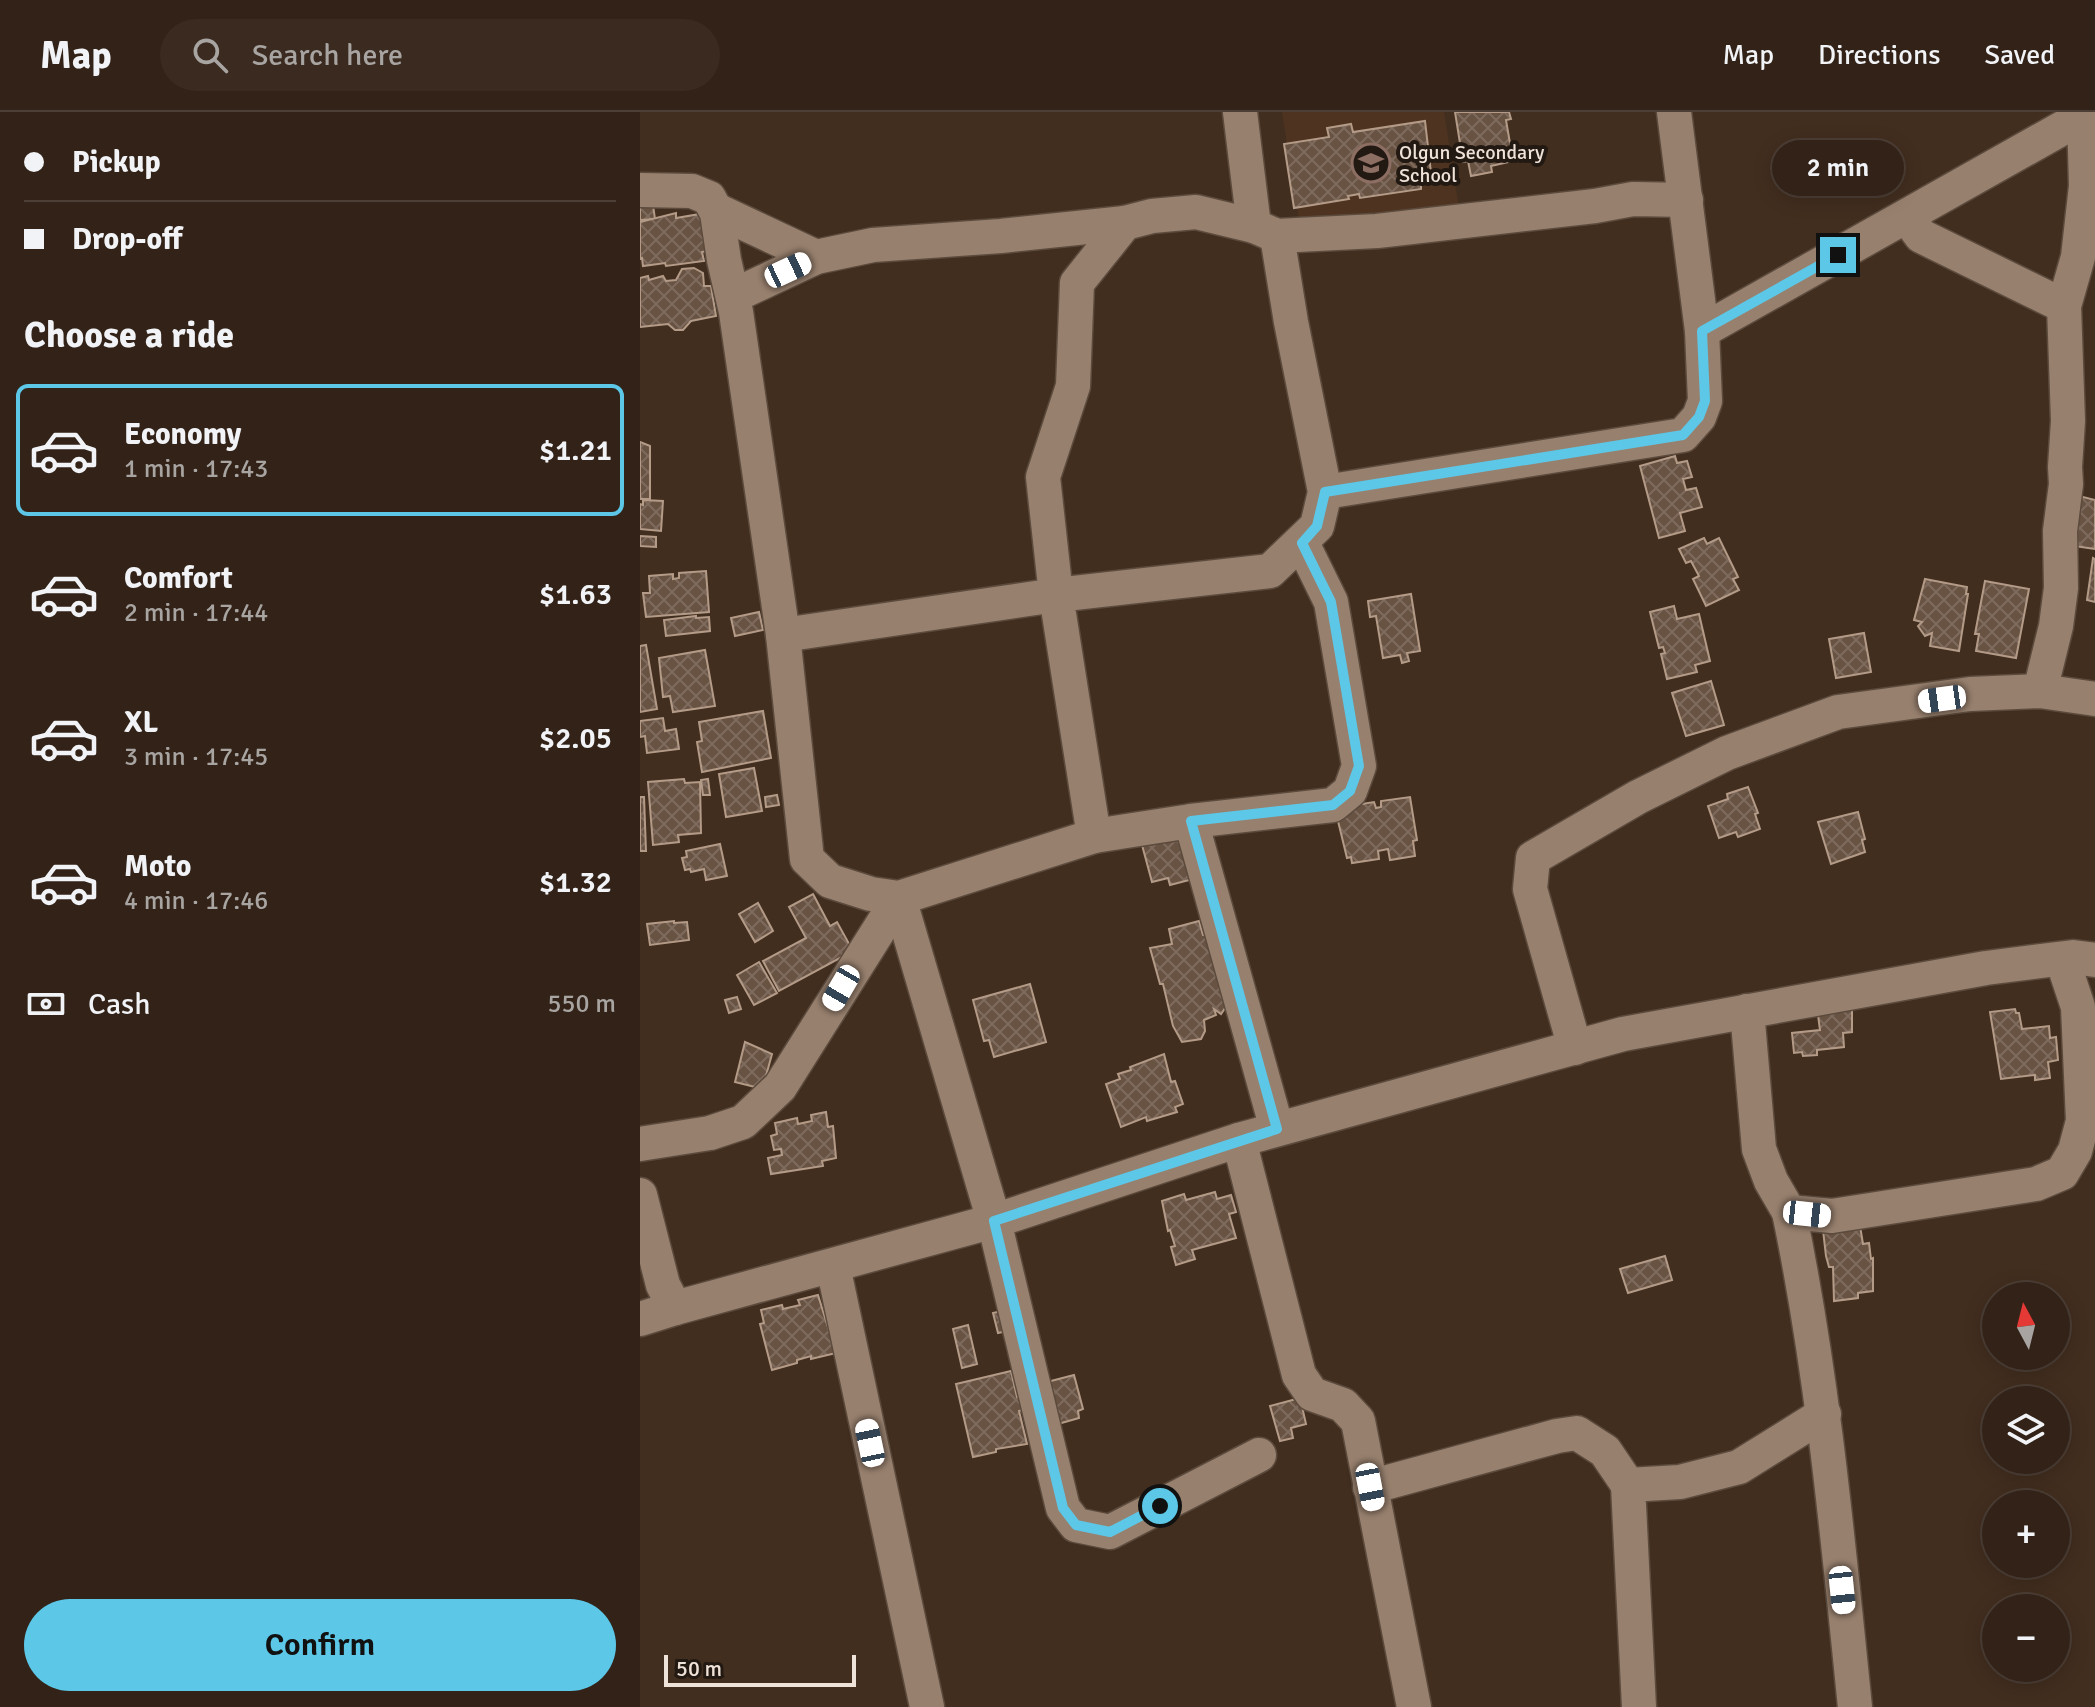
<!DOCTYPE html>
<html lang="en">
<head>
<meta charset="utf-8">
<style>
	:root { --surface:#322217; --page:#3a2a20; --text:#f1f3f6; --muted:#a8a4a1; --line:#4d3f36; --accent:#5cc7e7 }
	body { margin:0; font-family:Signika,sans-serif; background:var(--page); color:var(--text); height:100vh; display:flex; flex-direction:column; font-size:30px; white-space:nowrap }
	* { box-sizing:border-box; margin:0 }
	p { font-size:26px; color:var(--muted) }
	.icon { flex:none; width:44px; height:44px; fill:none; stroke:currentColor; stroke-width:2; stroke-linecap:round; stroke-linejoin:round }
	.map { position:relative; flex:1; overflow:hidden }
	.sheet { display:flex; flex-direction:column; background:var(--surface); width:640px }
	.sheet>* { flex:none }
	.top-card { display:grid; align-content:center; height:176px; padding:0 24px; background:var(--surface) }
	.needle { width:52px; rotate:353deg }
	.fabs { position:absolute; left:1342px; top:1170px; display:grid; gap:16px }
	.fabs a { display:grid; place-items:center; width:88px; height:88px; border-radius:50%; background:var(--surface); box-shadow:0 4px 20px #0003,0 0 0 2px var(--line); font-size:40px }
	.scale { position:absolute; left:24px; bottom:20px; width:192px; box-sizing:border-box; padding-left:8px; border:4px solid #efe2d8; border-top:0; font-size:22px; line-height:28px; white-space:nowrap; color:#efe2d8; -webkit-text-stroke:6px #221912; paint-order:stroke }
	.end { position:absolute; width:36px; height:36px; margin:-18px; border:10px solid #5cc7e7; background:#111; box-shadow:0 0 0 4px #111 }
	.from { border-radius:50% }
	.bubble { position:absolute; height:56px; border-radius:28px; background:var(--surface); box-shadow:0 4px 20px #0003,0 0 0 2px var(--line); font-size:26px; font-weight:600; line-height:56px; text-align:center }
	.car { position:absolute; width:24px; height:48px; margin:-24px -12px; border-radius:10px; box-shadow:0 0 6px 2px #0007; background:linear-gradient(#fff 24%,#345 0 40%,#fff 0 76%,#345 0 86%,#fff 0) }
	.top-card b { display:flex; align-items:center; gap:28px; height:76px; font-size:30px }
	.top-card b+b { border-top:2px solid var(--line) }
	.top-card i { width:20px; height:20px; background:var(--text) }
	ul { padding:0; list-style:none }
	li { display:flex; align-items:center; gap:24px; height:132px; margin:0 16px 12px; padding:0 8px; border:4px solid transparent; border-radius:12px }
	li div { flex:1 }
	li b { display:block; font-size:30px }
	li em { font-style:normal; font-weight:600 }
	li.selected { border-color:var(--accent) }
	li>.icon { width:72px; height:72px; stroke-width:1.5 }
	h2 { padding:0 24px; font-size:36px; line-height:96px }
	.pay { display:flex; align-items:center; gap:20px; height:88px; padding:0 24px; font-size:30px }
	.pay p { margin-inline-start:auto }
	.button { display:flex; gap:16px; margin-top:auto; padding:16px 24px }
	.button a { flex:1; height:92px; border-radius:48px; background:var(--accent); color:#111; font-size:32px; font-weight:600; line-height:92px; text-align:center }
	header { display:flex; align-items:center; gap:48px; box-sizing:border-box; height:112px; padding:0 40px; background:var(--surface); border-bottom:2px solid var(--line) }
	header strong { font-size:38px }
	nav { display:flex; gap:44px; margin-inline-start:auto; font-size:28px }
	.search { width:560px; height:72px; background:var(--page); display:flex; align-items:center; gap:20px; box-sizing:border-box; padding:0 28px; border-radius:44px; color:var(--muted); font-size:30px }
	main { display:flex; flex:1; min-height:0 }
	.map>svg:first-child { display:block }
	.built { fill:#4e3420 }
	.building { fill:url(#building-cross-hatch); stroke:#b39b88; stroke-width:2 }
	.lines { fill:none; stroke-linecap:round; stroke-linejoin:round }
	.minor-casing { stroke:#5c4b3d; stroke-width:37 }
	.minor { stroke:#98806e; stroke-width:34 }
	.route { stroke:#5cc7e7; stroke-width:10 }
	.labels { text-anchor:middle; stroke-width:8; stroke-linejoin:round; paint-order:stroke }
	.poi-label { font-size:20px; fill:#efe2d8; stroke:#221912; text-anchor:start }
</style>
</head>
<body>
<header>
<strong>Map</strong>
<div class="search"><svg class="icon" aria-label="search" viewBox="0 0 24 24"><circle cx="10" cy="10" r="6"/><path d="M15 15l6 6"/></svg>Search here</div>
<nav><a>Map</a><a>Directions</a><a>Saved</a></nav>
</header>
<main>
<section class="sheet">
<div class="top-card">
<b><i class="from"></i>Pickup</b>
<b><i></i>Drop-off</b>
</div>
<h2>Choose a ride</h2>
<ul>
<li class="selected"><svg class="icon" aria-label="car" viewBox="0 0 24 24"><path d="M5 17H2v-5l4-1 3-4h7l3 4 3 1v5h-3M9 17h6M6 11h13"/><circle cx="7" cy="17" r="2"/><circle cx="17" cy="17" r="2"/></svg><div><b>Economy</b><p>1 min · 17:43</p></div><em>$1.21</em></li>
<li><svg class="icon" aria-label="car" viewBox="0 0 24 24"><path d="M5 17H2v-5l4-1 3-4h7l3 4 3 1v5h-3M9 17h6M6 11h13"/><circle cx="7" cy="17" r="2"/><circle cx="17" cy="17" r="2"/></svg><div><b>Comfort</b><p>2 min · 17:44</p></div><em>$1.63</em></li>
<li><svg class="icon" aria-label="car" viewBox="0 0 24 24"><path d="M5 17H2v-5l4-1 3-4h7l3 4 3 1v5h-3M9 17h6M6 11h13"/><circle cx="7" cy="17" r="2"/><circle cx="17" cy="17" r="2"/></svg><div><b>XL</b><p>3 min · 17:45</p></div><em>$2.05</em></li>
<li><svg class="icon" aria-label="car" viewBox="0 0 24 24"><path d="M5 17H2v-5l4-1 3-4h7l3 4 3 1v5h-3M9 17h6M6 11h13"/><circle cx="7" cy="17" r="2"/><circle cx="17" cy="17" r="2"/></svg><div><b>Moto</b><p>4 min · 17:46</p></div><em>$1.32</em></li>
</ul>
<div class="pay"><svg class="icon" aria-label="cash" viewBox="0 0 24 24"><path d="M3 7h18v10H3z"/><circle cx="12" cy="12" r="2"/></svg>Cash<p>550 m</p></div>
<div class="button"><a>Confirm</a></div>
</section>
<div class="map">
<svg width="1455" height="1595" viewBox="0 0 1455 1595">
	<defs>
		<pattern id="building-cross-hatch" width="8" height="8" patternUnits="userSpaceOnUse" patternTransform="scale(2)"><rect width="8" height="8" fill="#685242"/><path d="M0 0l8 8M0 8l8-8" fill="none" stroke="#7e6b5d"/></pattern>
	</defs>
	<rect width="100%" height="100%" fill="#422e1f"/>
	<path class="built" d="M642 0H804L820 103 660 113Z"/>
	<g class="building">
		<path d="M815 0H869L871 7 866 8 873 49 851 54 852 60 831 64 828 49 823 50Z"/>
		<path d="M785 9 792 69 781 71V77L720 86 719 82 708 84 709 87 654 96 644 32 689 25 687 16 711 12 713 20Z"/>
		<path d="M12 86 15 107 0 108V87Z"/>
		<path d="M36 101V106L60 102 67 139 62 140 64 149 26 154 25 151 3 154 2 146 0 147V110Z"/>
		<path d="M54 156 63 161 64 174H71L76 204 51 209 43 218H35L28 212 0 215V166L8 164 9 168 23 164 26 169 36 168 42 157Z"/>
		<path d="M0 330 10 334V387H0Z"/>
		<path d="M1035 344 1037 351 1047 349 1052 365 1043 367 1046 378 1056 376 1062 395 1040 401 1045 419 1019 426 1000 354Z"/>
		<path d="M1431 382 1455 388V437L1427 433Z"/>
		<path d="M3 388 23 389 21 419 0 417V392L3 393Z"/>
		<path d="M0 424 16 425V435L0 434Z"/>
		<path d="M1064 426 1067 432 1079 426 1098 465 1093 467 1099 478 1066 494 1053 467 1059 464 1051 449 1046 451 1039 437Z"/>
		<path d="M1453 446 1455 447V490L1447 488Z"/>
		<path d="M66 459 69 500 6 505 3 481H10L9 464 33 462V467L39 466V461Z"/>
		<path d="M1285 467 1327 475 1326 482H1328L1319 539 1290 534 1292 521 1285 524 1278 514 1282 510 1274 508Z"/>
		<path d="M1345 469 1389 477 1376 546 1336 539 1339 522H1335Z"/>
		<path d="M771 482 780 539 767 541 769 549 762 551 760 543 743 546 736 504 730 505 728 489Z"/>
		<path d="M1034 494 1037 507 1059 502 1070 549 1055 553 1057 560 1027 567 1021 542 1025 541 1023 535 1019 536 1010 500Z"/>
		<path d="M119 500 123 518 95 524 91 506Z"/>
		<path d="M56 504V506L69 505 70 519 26 524 24 508Z"/>
		<path d="M1224 521 1231 560 1196 566 1189 527Z"/>
		<path d="M6 533 17 597 0 600V534Z"/>
		<path d="M65 538 75 594 33 600 30 584 23 585 19 546Z"/>
		<path d="M1071 569 1084 613 1046 624 1032 581Z"/>
		<path d="M123 599 131 646 62 660 57 630 62 629 59 610Z"/>
		<path d="M23 606 25 619 36 617 39 637 7 641 5 624 0 625V609Z"/>
		<path d="M114 656 122 699 86 705 79 662Z"/>
		<path d="M44 667 45 671 60 670 61 721 38 723 39 730 13 733 8 670Z"/>
		<path d="M68 667 70 683H63L61 668Z"/>
		<path d="M1108 675 1118 701 1115 702 1120 717 1098 725 1096 720 1079 726 1068 694 1088 687 1087 682Z"/>
		<path d="M137 683 139 693 126 695 125 685Z"/>
		<path d="M0 685H4L6 739H0Z"/>
		<path d="M770 685 777 728 773 729 775 744 750 748 748 737 738 739 739 747 712 751 711 745 707 746 697 705 703 695 734 690 736 696 741 695V689Z"/>
		<path d="M1218 700 1225 727 1222 728 1225 740 1191 752 1178 710Z"/>
		<path d="M544 720 553 767 530 773 528 766 512 770 502 733Z"/>
		<path d="M80 732 87 764 66 768 64 757 51 760 50 757 45 758 42 746 47 745 46 739Z"/>
		<path d="M173 782 190 814 197 810 213 839 139 879 123 849 166 826 149 795Z"/>
		<path d="M118 791 133 819 115 830 99 802Z"/>
		<path d="M34 809V811L47 810 49 828 10 833 7 812Z"/>
		<path d="M559 809 563 823 575 822 596 880 581 902 574 897 576 903 564 908 565 919 561 927 542 930 533 914 523 872H520L510 836 532 832 529 817Z"/>
		<path d="M119 850 137 881 114 893 97 863Z"/>
		<path d="M390 872 406 930 354 945 349 928 344 929 333 888Z"/>
		<path d="M97 885 101 897 89 901 85 888Z"/>
		<path d="M1192 893 1212 897V920L1203 921 1204 935 1177 938V943L1163 944 1162 940 1154 941 1152 921 1180 918 1178 903 1193 901Z"/>
		<path d="M1375 897 1376 901H1379L1382 917 1409 914 1410 926 1416 925 1418 948 1408 950 1410 966 1395 968V963L1361 967 1350 900Z"/>
		<path d="M105 930 132 942 123 975 119 976 95 970Z"/>
		<path d="M524 942 531 970 535 969 543 992 535 995 537 1000 507 1009 506 1005 481 1015 466 972 480 967 478 962 491 958 490 955Z"/>
		<path d="M186 1000 188 1015 193 1014 196 1046 182 1049 183 1054 131 1062 128 1046 142 1043 141 1037 134 1038 131 1024 137 1022 135 1011 157 1006 158 1012 172 1009 171 1003Z"/>
		<path d="M575 1080 577 1087 591 1083 596 1100 589 1102 596 1126 552 1138 555 1147 536 1153 531 1135 535 1134 530 1118 528 1119 522 1089 544 1082 546 1088Z"/>
		<path d="M1220 1114 1223 1132 1229 1131 1231 1147 1233 1146V1179L1218 1181V1186L1194 1189 1193 1155H1189L1186 1144 1183 1118Z"/>
		<path d="M1025 1144 1032 1168 988 1181 980 1157Z"/>
		<path d="M178 1183 196 1241 171 1247V1244L157 1248V1251L132 1258 120 1212 124 1211 121 1198 142 1193 143 1197 160 1193 158 1188Z"/>
		<path d="M362 1199 367 1219 358 1221 353 1201Z"/>
		<path d="M328 1213 337 1252 322 1256 313 1217Z"/>
		<path d="M371 1259 377 1285 384 1283 387 1297 379 1299 387 1332 356 1337V1340L333 1345 316 1272Z"/>
		<path d="M434 1263 443 1297 438 1299 439 1306 418 1312 407 1270Z"/>
		<path d="M660 1286 666 1312 651 1316 653 1326 640 1329 630 1294Z"/>
	</g>
	<g class="lines">
		<defs>
			<g id="minor">
				<path d="M600 0 614 114"/>
				<path d="M0 78 52 79 69 86 77 101 84 148 96 200 143 523 167 747 190 769 231 782 259 786 454 724 416 483 630 459 677 414 685 380 651 210 637 124"/>
				<path d="M76 98 176 145"/>
				<path d="M1267 105 1281 124 1424 194"/>
				<path d="M93 184 176 145 233 133 361 124 485 111"/>
				<path d="M1062 219 1451 0"/>
				<path d="M685 380 1043 323 1059 305 1065 289 1062 219 1034 0"/>
				<path d="M143 523 416 483 403 365 433 274 437 171 485 111 512 104 556 100 614 114 637 124 737 119 955 94 993 87 1046 88"/>
				<path d="M1400 579 1416 514 1421 476 1420 419 1426 372 1425 355 1428 309 1424 194 1438 145 1446 74 1444 4"/>
				<path d="M551 709 637 1017"/>
				<path d="M454 724 551 709 693 693 710 679 719 654 691 490 662 431"/>
				<path d="M259 786 354 1109 423 1396 436 1413 470 1420 619 1343"/>
				<path d="M1107 899 1119 1037 1131 1069 1149 1100"/>
				<path d="M935 936 890 777 893 746 998 685 1087 641 1198 600 1330 582 1400 579 1455 587"/>
				<path d="M599 1028 659 1263 672 1282 703 1293 718 1309 774 1595"/>
				<path d="M0 1032 70 1021 103 1010 140 975 259 786"/>
				<path d="M0 1083 23 1173 35 1196 0 1207"/>
				<path d="M193 1154 287 1595"/>
				<path d="M35 1196 354 1109 599 1028 983 922 1346 856 1433 845 1455 848"/>
				<path d="M730 1375 917 1324 937 1321 965 1339 988 1373"/>
				<path d="M999 1595 988 1373 1040 1370 1099 1355 1184 1302"/>
				<path d="M1215 1595C1198 1429 1183 1263 1149 1100L1192 1104 1396 1072 1422 1061 1435 1039 1443 1009 1438 895 1422 847"/>
			</g>
		</defs>
		<use href="#minor" class="minor-casing"/>
		<use href="#minor" class="minor"/>
	</g>
	<g class="lines">
		<path class="route" d="M520 1394 470 1420 436 1413 423 1396 354 1109 637 1017 551 709 693 693 710 679 719 654 691 490 662 431 677 414 685 380 1043 323 1059 305 1065 289 1062 219 1198 143"/>
	</g>
	<defs>
		<symbol id="school-ring" viewBox="-11 -11 22 22"><circle r="9.5" fill="#221912" stroke="#8d6e63" stroke-width="1.5"/><path d="M0-5L7-2L0 1L-7-2ZM-4 1L0 2.5L4 1V4Q0 6-4 4Z" fill="#8d6e63"/></symbol>
	</defs>
	<g fill-rule="evenodd">
		<use href="#school-ring" x="709" y="29" width="44" height="44"/>
	</g>
	<g class="labels">
		<g class="poi-label">
			<text x="759" y="47">Olgun Secondary<tspan x="759" dy="23">School</tspan></text>
		</g>
	</g>
</svg>
<div class="fabs">
<a><svg class="needle" viewBox="-14 -14 28 28"><path d="M0-13l5 13h-10z" fill="#e53935"/><path d="M0 13l5-13h-10z" fill="#a8a4a1"/></svg></a>
<a><svg class="icon" aria-label="layers" viewBox="0 0 24 24"><path d="M12 4l9 5-9 5-9-5zM3 14l9 5 9-5"/></svg></a>
<a>+</a>
<a>−</a>
</div>
<div class="scale">50 m</div>
<i class="end from" style="left:520px;top:1394px"></i>
<i class="end" style="left:1198px;top:143px"></i>
<div class="bubble" style="left:1132px;top:28px;width:132px">2 min</div>
<i class="car" style="left:148px;top:158px;rotate:65deg"></i>
<i class="car" style="left:1302px;top:587px;rotate:262deg"></i>
<i class="car" style="left:201px;top:876px;rotate:210deg"></i>
<i class="car" style="left:1167px;top:1102px;rotate:96deg"></i>
<i class="car" style="left:230px;top:1331px;rotate:348deg"></i>
<i class="car" style="left:730px;top:1375px;rotate:169deg"></i>
<i class="car" style="left:1202px;top:1478px;rotate:174deg"></i>
</div>
</main>
</body>
</html>
